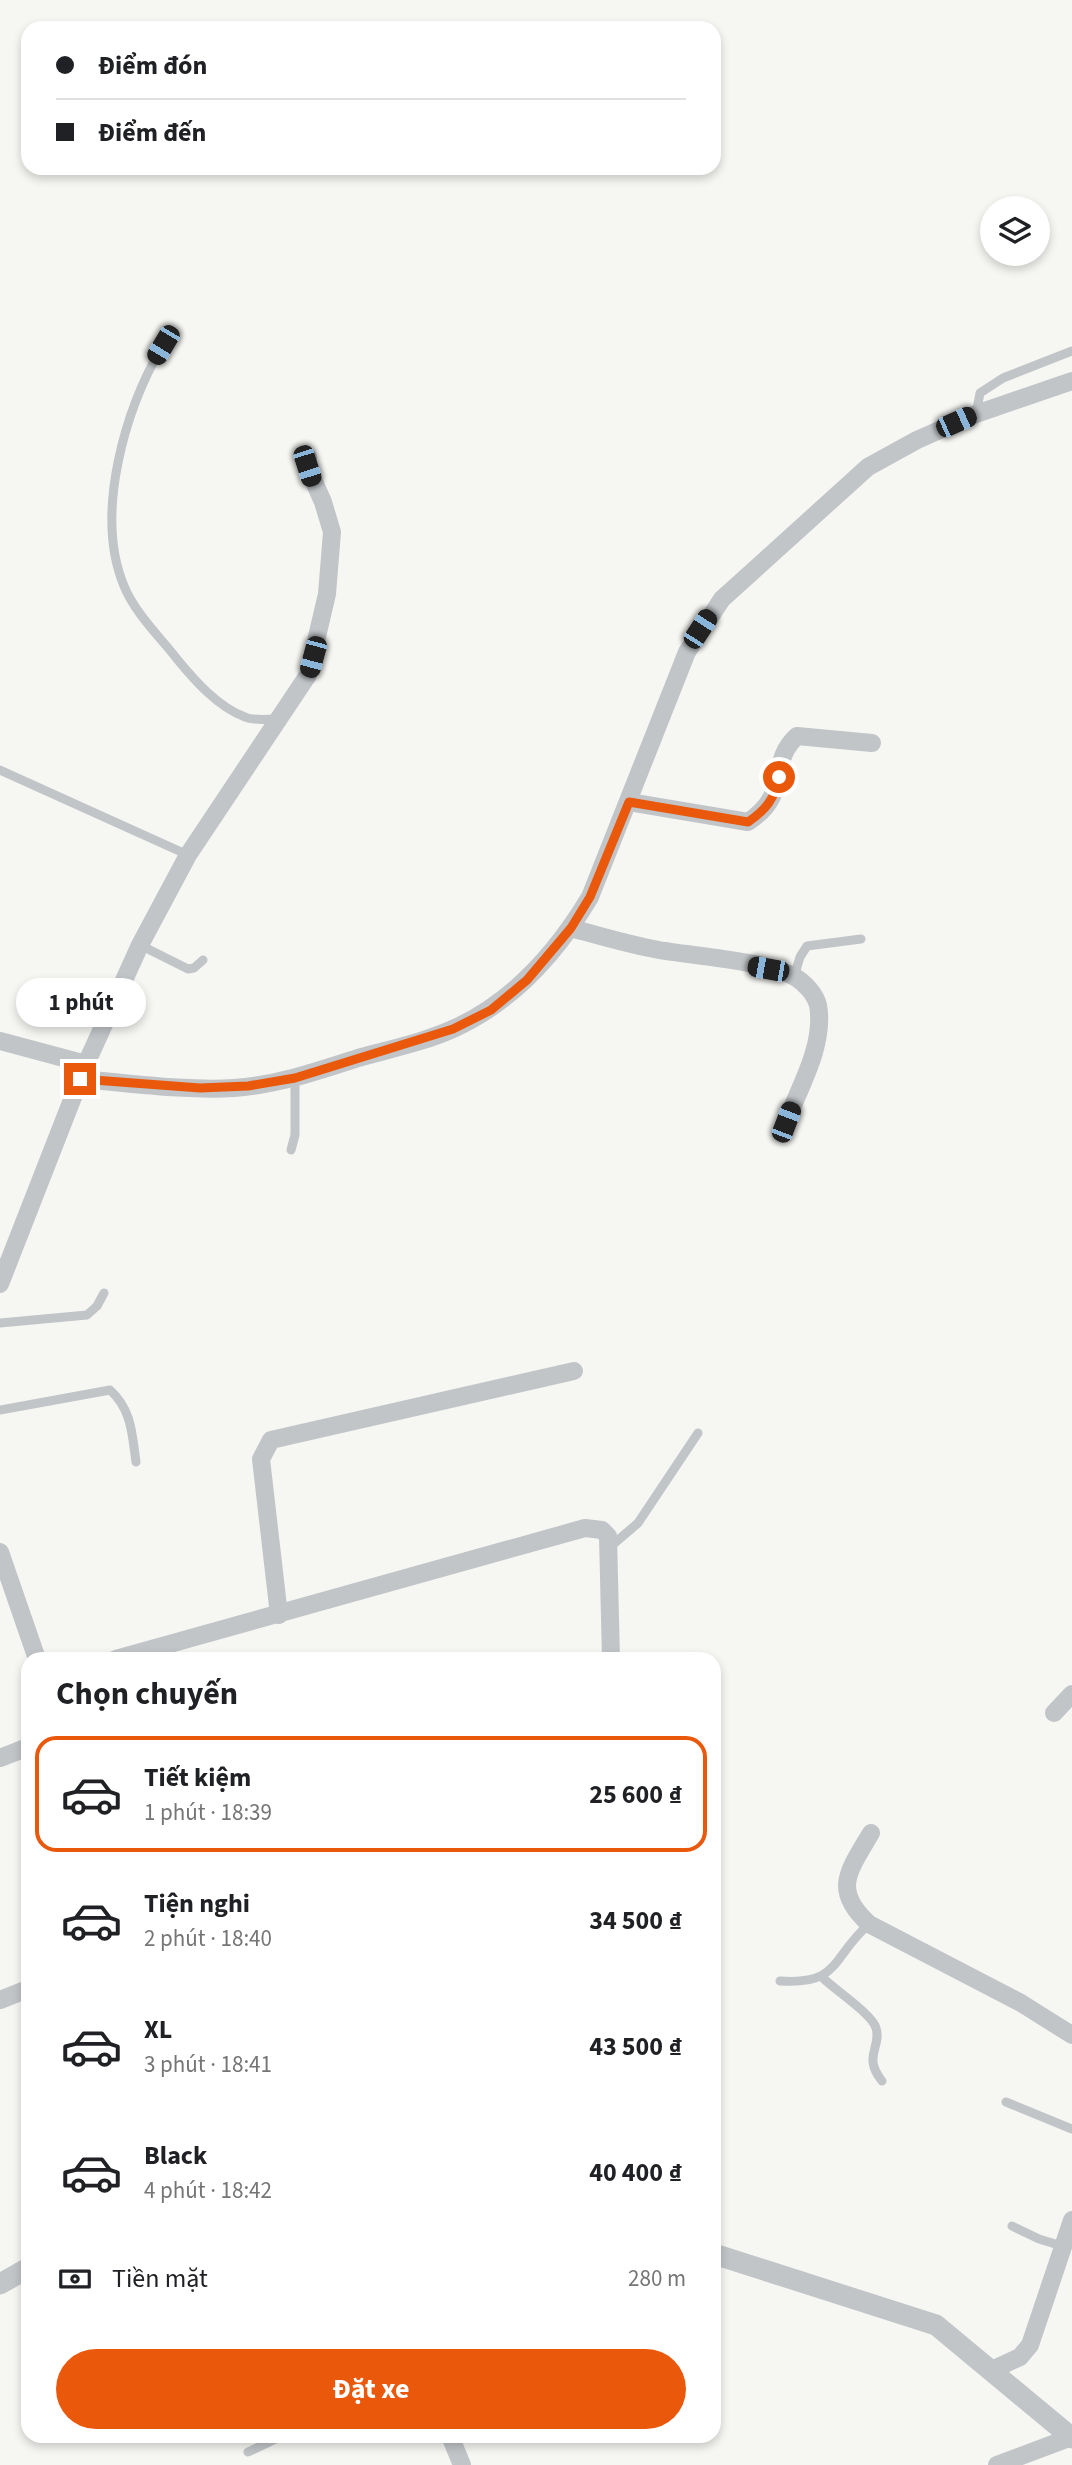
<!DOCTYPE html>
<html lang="vi">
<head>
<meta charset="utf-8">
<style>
	:root { --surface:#fff; --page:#f2f2f2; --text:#202124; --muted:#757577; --line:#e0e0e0; --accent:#ea580c }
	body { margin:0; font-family:"Source Sans 3",sans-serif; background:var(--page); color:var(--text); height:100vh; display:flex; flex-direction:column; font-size:26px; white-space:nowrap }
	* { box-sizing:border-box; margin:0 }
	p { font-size:23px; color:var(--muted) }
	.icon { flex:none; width:38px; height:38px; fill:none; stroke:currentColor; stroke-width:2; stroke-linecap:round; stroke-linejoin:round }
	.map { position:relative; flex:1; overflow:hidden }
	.panel { position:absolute; left:21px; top:1652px; width:700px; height:791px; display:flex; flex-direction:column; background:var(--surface); border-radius:21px; box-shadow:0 4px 10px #0003 }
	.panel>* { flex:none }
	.hud { position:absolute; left:21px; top:21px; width:700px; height:154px; border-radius:21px; box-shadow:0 4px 10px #0003; display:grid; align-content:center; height:154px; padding:0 35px; background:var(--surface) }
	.fabs { position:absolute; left:980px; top:196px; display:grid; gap:14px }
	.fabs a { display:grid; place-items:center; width:70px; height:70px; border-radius:50%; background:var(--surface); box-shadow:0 4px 10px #0003; font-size:35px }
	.end { position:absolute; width:32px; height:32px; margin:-16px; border:9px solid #ea580c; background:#fff; box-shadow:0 0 0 4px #fff }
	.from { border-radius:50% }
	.bubble { position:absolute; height:49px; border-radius:24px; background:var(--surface); box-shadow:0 4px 10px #0003; font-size:23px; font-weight:700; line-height:49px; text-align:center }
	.car { position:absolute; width:21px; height:42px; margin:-21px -10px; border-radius:9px; box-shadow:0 0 5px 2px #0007; background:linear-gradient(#222 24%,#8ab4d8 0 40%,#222 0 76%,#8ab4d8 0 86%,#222 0) }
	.hud b { display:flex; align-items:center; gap:24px; height:66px; font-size:26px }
	.hud b+b { border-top:2px solid var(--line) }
	.hud i { width:18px; height:18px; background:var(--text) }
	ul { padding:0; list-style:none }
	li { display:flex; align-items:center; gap:21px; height:116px; margin:0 14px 10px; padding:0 21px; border:4px solid transparent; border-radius:21px }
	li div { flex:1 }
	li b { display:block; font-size:26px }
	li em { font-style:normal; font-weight:700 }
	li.current { border-color:var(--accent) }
	li>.icon { width:63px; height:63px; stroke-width:1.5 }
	h2 { padding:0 35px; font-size:32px; line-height:84px }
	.pay { display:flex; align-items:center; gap:18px; height:77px; padding:0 35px; font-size:26px }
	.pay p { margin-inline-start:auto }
	.cta { display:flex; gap:14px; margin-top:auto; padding:14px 35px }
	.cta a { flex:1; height:80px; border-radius:42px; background:var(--accent); color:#fff; font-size:28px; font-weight:700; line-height:80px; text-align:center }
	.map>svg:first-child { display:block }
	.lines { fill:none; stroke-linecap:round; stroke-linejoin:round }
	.service { stroke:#c1c5c8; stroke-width:9 }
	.minor { stroke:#c1c5c8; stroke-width:18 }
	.tertiary { stroke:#c1c5c8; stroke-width:21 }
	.route { stroke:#ea580c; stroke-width:9 }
</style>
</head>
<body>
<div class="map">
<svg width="1072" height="2465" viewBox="0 0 1072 2465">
	<rect width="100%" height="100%" fill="#f6f6f3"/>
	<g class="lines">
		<g class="service">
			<path d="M163 345C125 409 94 514 124 586 135 613 159 636 177 659 195 681 218 707 245 717 254 721 267 719 277 719"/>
			<path d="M976 414 980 393 1003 378 1072 351"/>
			<path d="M0 770 188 855"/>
			<path d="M140 945 188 969 194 968 203 960"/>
			<path d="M794 977 800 957 807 946 861 939"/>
			<path d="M291 1150 295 1135V1078"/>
			<path d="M0 1323 87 1315 97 1306 104 1293"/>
			<path d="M0 1410 110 1390C132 1410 132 1434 136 1462"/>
			<path d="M610 1547 638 1523 698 1433"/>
			<path d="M823 1978C835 1990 872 2014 876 2028 882 2047 862 2056 882 2081"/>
			<path d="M780 1981C840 1985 830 1959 869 1924"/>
			<path d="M1006 2102 1072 2129"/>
			<path d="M1012 2226 1039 2239 1062 2246"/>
			<path d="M248 2452 282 2436"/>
		</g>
		<g class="minor">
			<path d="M629 802 748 822C792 793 767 763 797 736L872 743"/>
			<path d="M571 928C600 936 630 945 659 950 694 956 766 961 795 977 805 983 815 994 818 1005 825 1045 800 1086 786 1122"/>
			<path d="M0 1041 86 1064"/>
			<path d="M80 1079C131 1083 184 1091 234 1088 277 1085 318 1071 358 1058 390 1049 425 1042 455 1028 514 1001 557 952 590 897L687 652 722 599 868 467 917 440 976 414 1072 381"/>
			<path d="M0 1284 86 1064 140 945 188 855 308 675 327 594 332 532 323 502 307 466 308 457"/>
			<path d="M0 1552 37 1659"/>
			<path d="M279 1615 261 1459 271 1440 574 1371"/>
			<path d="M116 1659 585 1528 602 1530 608 1536 611 1659"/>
			<path d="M1054 1713 1072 1694"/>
			<path d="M0 1758 28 1747"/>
			<path d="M871 1833C848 1872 832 1890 869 1924L1021 2003 1072 2035"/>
			<path d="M0 2000 28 1989"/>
			<path d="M992 2370 1020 2357 1030 2345 1072 2220"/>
			<path d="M450 2436 462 2465"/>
			<path d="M997 2465 1069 2438"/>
		</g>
		<g class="tertiary">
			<path d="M714 2254 936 2325 1072 2438"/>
			<path d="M0 2284 28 2268"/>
		</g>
	</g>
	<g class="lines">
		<path class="route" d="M80 1079 200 1088 248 1086 295 1078 453 1029 491 1010 527 980 571 928 590 897 629 802 748 822C766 810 775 798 779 777"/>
	</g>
</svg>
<div class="fabs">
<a><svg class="icon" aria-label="layers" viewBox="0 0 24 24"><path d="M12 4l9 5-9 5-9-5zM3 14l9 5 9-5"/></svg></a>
</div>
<i class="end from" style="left:779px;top:777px"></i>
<i class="end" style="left:80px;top:1079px"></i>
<div class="bubble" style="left:16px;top:978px;width:130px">1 phút</div>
<i class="car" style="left:163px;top:345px;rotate:211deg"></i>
<i class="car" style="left:956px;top:422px;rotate:66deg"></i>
<i class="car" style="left:307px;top:466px;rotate:162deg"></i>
<i class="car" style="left:700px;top:629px;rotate:33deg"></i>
<i class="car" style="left:313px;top:657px;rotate:195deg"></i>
<i class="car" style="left:768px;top:969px;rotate:280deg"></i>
<i class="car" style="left:786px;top:1122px;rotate:21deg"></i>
<div class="hud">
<b><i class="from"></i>Điểm đón</b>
<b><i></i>Điểm đến</b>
</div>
<section class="panel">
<h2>Chọn chuyến</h2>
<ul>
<li class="current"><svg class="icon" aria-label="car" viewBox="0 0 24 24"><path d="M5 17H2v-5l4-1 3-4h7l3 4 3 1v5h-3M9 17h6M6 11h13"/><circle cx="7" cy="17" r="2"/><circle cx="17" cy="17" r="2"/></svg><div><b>Tiết kiệm</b><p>1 phút · 18:39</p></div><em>25 600 ₫</em></li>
<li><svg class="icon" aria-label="car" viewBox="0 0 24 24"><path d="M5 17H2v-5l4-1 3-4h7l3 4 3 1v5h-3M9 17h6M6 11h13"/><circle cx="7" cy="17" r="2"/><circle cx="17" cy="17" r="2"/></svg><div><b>Tiện nghi</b><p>2 phút · 18:40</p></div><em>34 500 ₫</em></li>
<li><svg class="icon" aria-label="car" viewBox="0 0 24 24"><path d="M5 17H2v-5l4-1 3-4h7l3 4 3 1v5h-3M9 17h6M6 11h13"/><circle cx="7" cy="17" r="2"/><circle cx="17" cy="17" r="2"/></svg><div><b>XL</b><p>3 phút · 18:41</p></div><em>43 500 ₫</em></li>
<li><svg class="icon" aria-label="car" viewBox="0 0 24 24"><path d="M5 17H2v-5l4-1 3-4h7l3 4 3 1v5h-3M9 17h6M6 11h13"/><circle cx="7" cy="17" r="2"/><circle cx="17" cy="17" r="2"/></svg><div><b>Black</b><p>4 phút · 18:42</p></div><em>40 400 ₫</em></li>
</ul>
<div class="pay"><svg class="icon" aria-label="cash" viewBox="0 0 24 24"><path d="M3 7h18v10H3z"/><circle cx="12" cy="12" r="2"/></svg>Tiền mặt<p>280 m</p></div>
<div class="cta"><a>Đặt xe</a></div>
</section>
</div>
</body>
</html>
